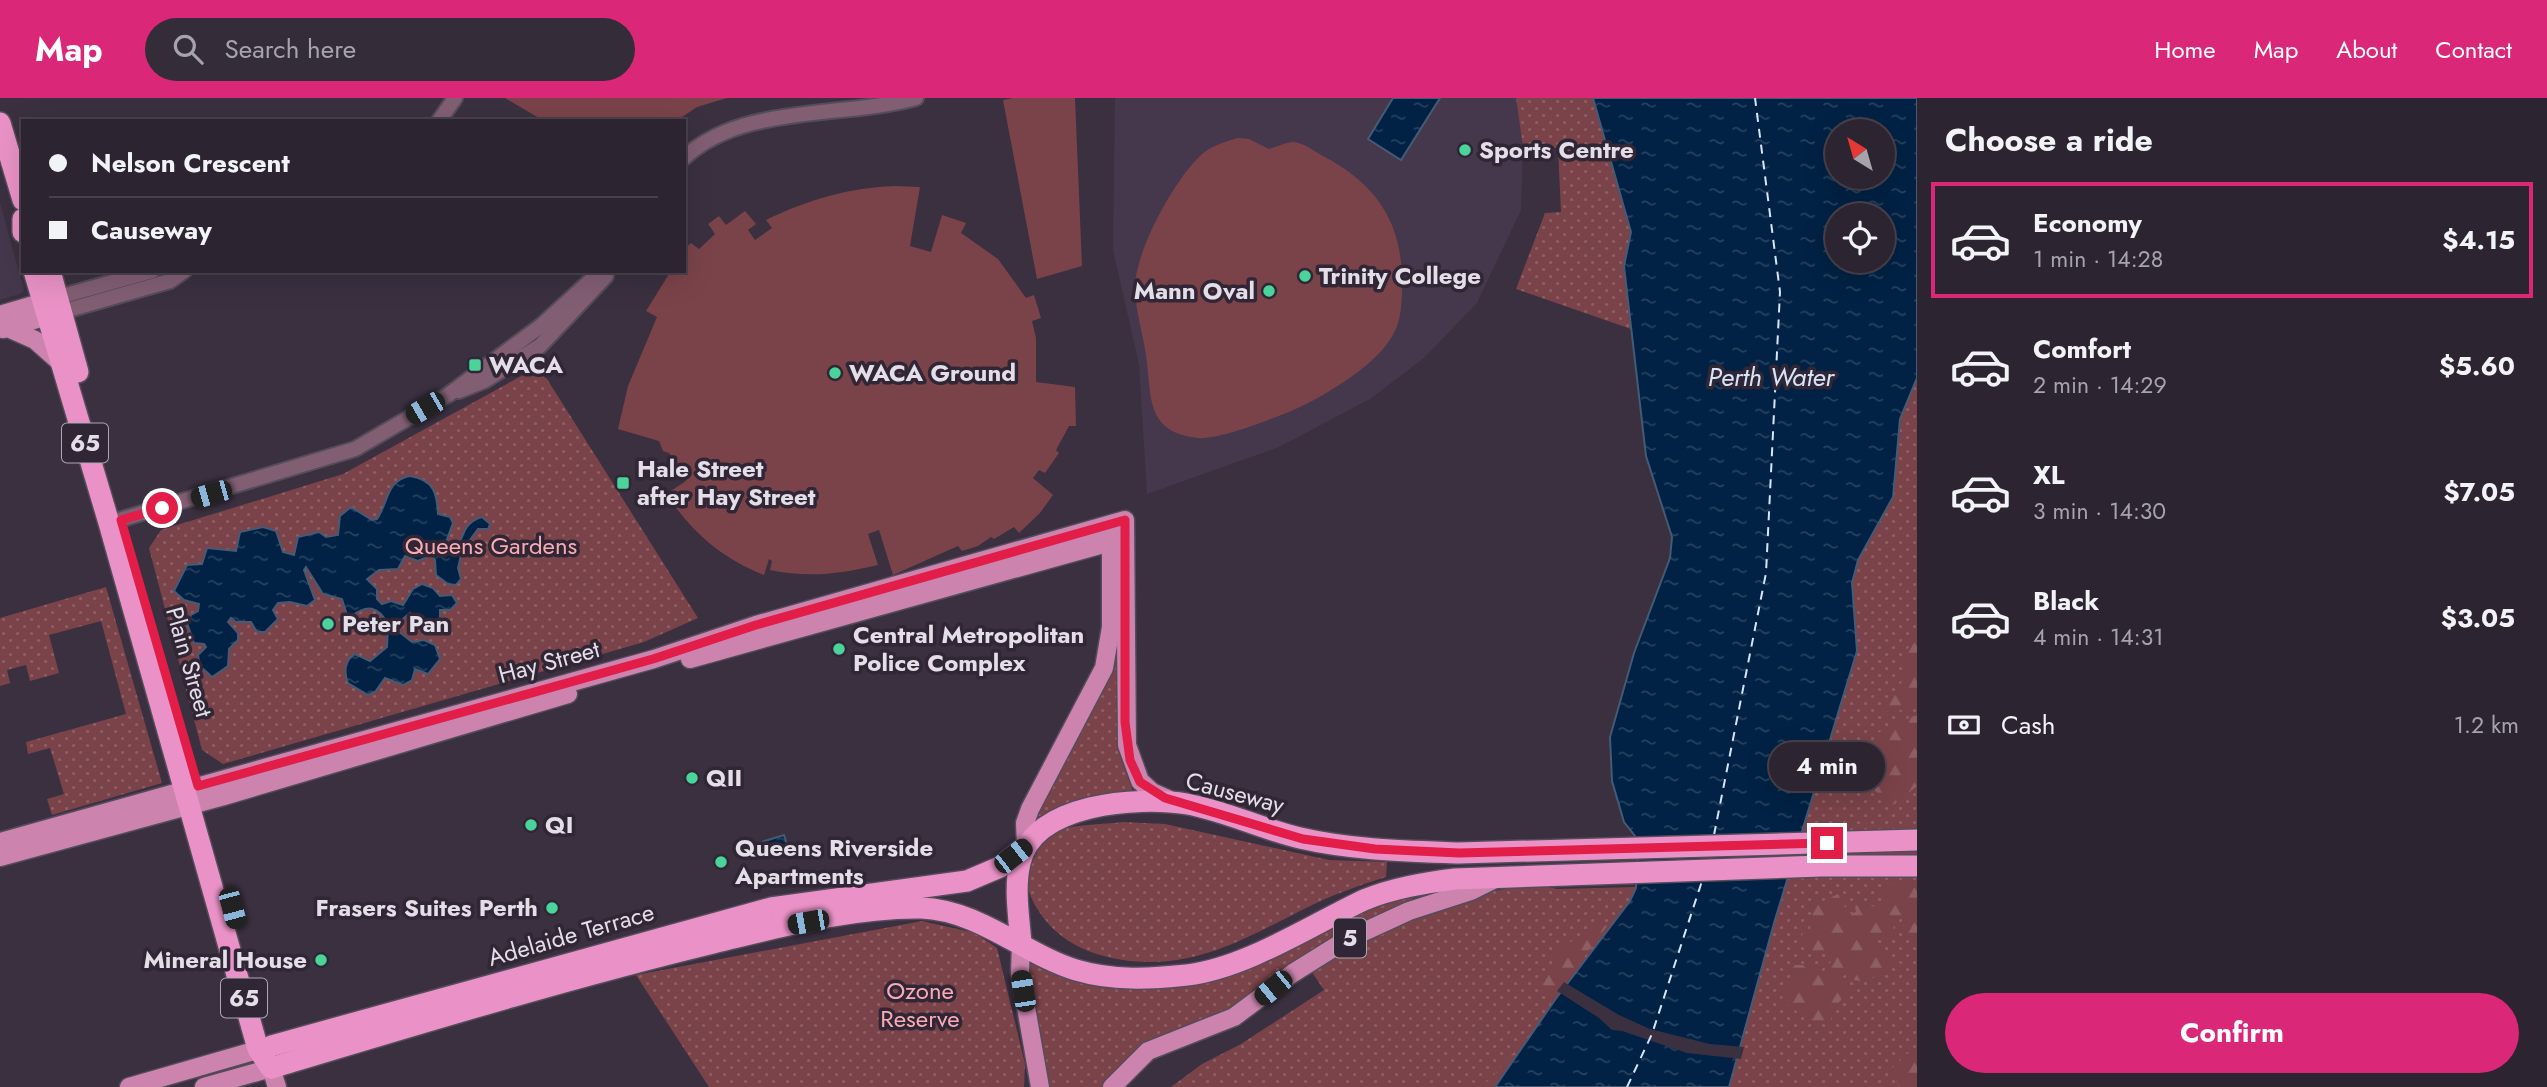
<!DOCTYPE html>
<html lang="en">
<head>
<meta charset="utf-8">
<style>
	:root { --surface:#2c2430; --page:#342c38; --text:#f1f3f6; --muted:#a6a4ab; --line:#48414c; --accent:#db2777 }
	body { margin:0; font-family:Jost,sans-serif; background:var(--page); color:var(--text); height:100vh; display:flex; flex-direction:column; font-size:26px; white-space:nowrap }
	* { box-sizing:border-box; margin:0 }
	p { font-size:23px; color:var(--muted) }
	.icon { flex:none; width:38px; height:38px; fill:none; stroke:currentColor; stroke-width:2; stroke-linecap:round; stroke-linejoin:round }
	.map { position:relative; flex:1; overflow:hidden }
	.drawer { display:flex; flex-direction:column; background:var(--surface); width:630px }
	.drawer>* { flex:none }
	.banner { position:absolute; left:21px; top:21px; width:665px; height:154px; border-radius:0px; box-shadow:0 7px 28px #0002,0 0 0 2px var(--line); display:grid; align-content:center; height:154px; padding:0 28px; background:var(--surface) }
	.needle { width:46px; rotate:323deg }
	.tools { position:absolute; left:1825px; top:21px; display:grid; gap:14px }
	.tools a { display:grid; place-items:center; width:70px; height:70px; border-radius:50%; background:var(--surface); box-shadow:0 7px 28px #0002,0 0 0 2px var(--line); font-size:35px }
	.end { position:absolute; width:32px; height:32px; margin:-16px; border:9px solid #e11d48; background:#fff; box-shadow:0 0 0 4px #fff }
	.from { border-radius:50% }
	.bubble { position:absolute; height:49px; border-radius:24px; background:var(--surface); box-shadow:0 7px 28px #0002,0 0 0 2px var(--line); font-size:23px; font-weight:700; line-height:49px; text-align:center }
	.car { position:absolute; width:21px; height:42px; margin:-21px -10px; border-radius:9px; box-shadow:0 0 5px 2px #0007; background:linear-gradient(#222 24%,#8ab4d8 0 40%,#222 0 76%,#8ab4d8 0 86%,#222 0) }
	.banner b { display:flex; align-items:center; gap:24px; height:66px; font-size:26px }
	.banner b+b { border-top:2px solid var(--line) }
	.banner i { width:18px; height:18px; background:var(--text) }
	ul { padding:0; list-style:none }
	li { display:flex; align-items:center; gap:21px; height:116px; margin:0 14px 10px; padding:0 14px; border:4px solid transparent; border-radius:0px }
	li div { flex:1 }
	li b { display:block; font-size:26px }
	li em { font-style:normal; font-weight:700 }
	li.active { border-color:var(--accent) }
	li>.icon { width:63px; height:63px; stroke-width:1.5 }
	h2 { padding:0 28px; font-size:32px; line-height:84px }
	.pay { display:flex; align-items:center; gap:18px; height:77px; padding:0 28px; font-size:26px }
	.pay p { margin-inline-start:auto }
	.action { display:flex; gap:14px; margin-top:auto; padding:14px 28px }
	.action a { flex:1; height:80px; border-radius:42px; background:var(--accent); color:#fff; font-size:28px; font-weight:700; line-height:80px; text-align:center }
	header { display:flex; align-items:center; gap:42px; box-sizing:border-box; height:98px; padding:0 35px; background:var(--accent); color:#fff }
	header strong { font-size:33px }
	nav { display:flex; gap:38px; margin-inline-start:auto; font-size:24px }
	.search { width:490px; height:63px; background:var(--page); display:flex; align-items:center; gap:18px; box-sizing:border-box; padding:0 24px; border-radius:38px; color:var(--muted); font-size:26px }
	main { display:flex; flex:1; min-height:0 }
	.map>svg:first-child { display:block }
	.built { fill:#45384d }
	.green { fill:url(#green-dots) }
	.forest { fill:url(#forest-firs) }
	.pitch { fill:#7a4349 }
	.water { fill:url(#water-ripples); stroke:#455a75; stroke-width:2; fill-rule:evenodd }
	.pier { fill:#3a3040 }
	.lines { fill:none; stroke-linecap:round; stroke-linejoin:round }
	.ferry { stroke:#d6e5f8; stroke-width:2; stroke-dasharray:9 7; stroke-linecap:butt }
	.minor-casing { stroke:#554c5b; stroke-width:18 }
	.major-casing { stroke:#554c5b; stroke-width:21 }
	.highway-casing { stroke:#554c5b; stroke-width:24 }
	.minor { stroke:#825e73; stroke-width:14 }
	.major { stroke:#cc84af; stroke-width:18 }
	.highway { stroke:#ea92c7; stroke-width:21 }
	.route { stroke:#e11d48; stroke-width:9 }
	.poi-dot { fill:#4ad49c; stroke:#302635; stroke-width:2.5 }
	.labels { text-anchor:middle; stroke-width:7; stroke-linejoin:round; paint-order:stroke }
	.shield { fill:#302635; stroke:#aea7b2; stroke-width:2 }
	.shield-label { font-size:23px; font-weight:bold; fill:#e4dee8 }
	.poi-label { font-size:24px; font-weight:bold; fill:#e4dee8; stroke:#302635; text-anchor:start }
	.park-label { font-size:24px; fill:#f9abb2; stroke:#302635 }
	.street-label { font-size:24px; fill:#e4dee8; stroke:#302635 }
	.water-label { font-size:26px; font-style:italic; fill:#d6e5f8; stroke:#302635 }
</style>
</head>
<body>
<header>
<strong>Map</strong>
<div class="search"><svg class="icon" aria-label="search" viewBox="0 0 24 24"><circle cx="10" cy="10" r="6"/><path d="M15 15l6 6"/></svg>Search here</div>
<nav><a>Home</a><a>Map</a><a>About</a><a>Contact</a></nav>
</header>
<main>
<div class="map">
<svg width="1917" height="989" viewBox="0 0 1917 989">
	<defs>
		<pattern id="green-dots" width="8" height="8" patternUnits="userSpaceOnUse" patternTransform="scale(1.75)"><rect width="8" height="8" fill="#7a4349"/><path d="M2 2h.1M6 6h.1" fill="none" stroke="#8d5e63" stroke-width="1.8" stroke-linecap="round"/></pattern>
		<pattern id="forest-firs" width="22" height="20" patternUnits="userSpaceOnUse" patternTransform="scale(1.75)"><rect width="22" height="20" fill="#7a4349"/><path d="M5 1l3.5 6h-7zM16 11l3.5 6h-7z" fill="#8d5e63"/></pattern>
		<pattern id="water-ripples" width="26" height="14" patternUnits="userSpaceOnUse" patternTransform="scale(1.75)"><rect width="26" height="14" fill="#012244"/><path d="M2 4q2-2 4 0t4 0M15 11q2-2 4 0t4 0" fill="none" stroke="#26425f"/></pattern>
	</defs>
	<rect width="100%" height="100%" fill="#3a3040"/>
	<g class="built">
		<path d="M1115 0H1516L1523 49 1521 112 1477 205 1424 260 1370 301 1279 349 1147 396 1139 266 1113 152Z"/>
		<path d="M0 105 24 192 20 196 0 202Z"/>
	</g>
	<g class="green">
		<path d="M1516 0H1593L1631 134 1624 168 1631 231 1516 191 1545 115 1561 114 1558 50 1523 49Z"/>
		<path d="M534 271 547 281 698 520 644 544 223 666 202 652 149 450 161 432 343 376Z"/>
		<path d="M1917 280V989H1729L1774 825 1857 553 1852 485 1858 462 1893 399 1900 321Z"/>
		<path d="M106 489 162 685 52 717 47 701 64 696 50 650 28 656 26 644 126 616 101 523 49 537 59 575 30 583 26 567 7 572 10 585 0 588V520Z"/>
		<path d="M1113 558 1118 559 1119 655 1133 694 1036 719 1041 696Z"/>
		<path d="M1123 724 1165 726 1329 762 1387 764 1386 779C1357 788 1329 798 1302 812 1254 836 1209 863 1153 864 1109 864 1063 852 1038 812 1030 800 1025 786 1029 772 1032 759 1037 744 1050 737 1068 725 1102 727 1123 724Z"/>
		<path d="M1536 786 1557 791 1636 789 1630 803 1555 902 1495 989H1171L1202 966 1241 946 1324 892 1309 870C1386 831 1448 797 1536 786Z"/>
		<path d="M1410 794 1415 806 1240 910 1198 929 1107 989H1047C1045 945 1031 902 1027 858L1122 890 1157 891 1192 886Z"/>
		<path d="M922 823 975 835 997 850 1025 966 1024 989H709L636 877Z"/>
	</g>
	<g class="forest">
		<path d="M1917 537V610L1885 614 1882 608C1917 585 1896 555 1917 537Z"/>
		<path d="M1917 617V688L1895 706 1885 708 1875 692 1877 672 1867 667 1875 666 1873 657 1861 656V648L1872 649 1881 644 1877 636 1888 628Z"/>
		<path d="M1917 783V848L1905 834 1906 817 1894 825 1893 837 1872 844 1902 867 1884 871 1866 884 1853 882 1846 873 1840 885 1848 894 1833 911 1831 922 1816 926 1781 903 1794 867H1808L1821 874 1827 871 1834 857 1844 849C1827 854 1815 860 1799 846L1803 835 1810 832 1813 808 1838 796 1849 816 1856 814 1854 803 1875 809 1888 803 1882 788Z"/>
		<path d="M1597 826 1607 828 1554 900 1545 895 1542 886 1549 876 1556 854Z"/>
		<path d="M1538 927 1495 989H1481L1490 981Z"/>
		<path d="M1908 955 1917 959V989H1899L1890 972Z"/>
	</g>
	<g class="pitch">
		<path d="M505 0H727L697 9 676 23H544Z"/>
		<path d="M1013 0H1075L1082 168 1037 181 1003 2Z"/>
		<path d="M1238 40 1249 41 1269 51C1276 49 1287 44 1294 44 1304 45 1314 53 1323 58 1376 86 1402 123 1402 184 1402 203 1402 224 1391 240 1374 269 1320 301 1289 314 1268 322 1219 342 1198 340 1145 334 1152 299 1146 257 1143 236 1135 211 1135 189 1136 152 1173 84 1200 58 1210 48 1225 44 1238 40Z"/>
		<path d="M894 88 920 89 910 148 931 154 942 117 966 125 961 135 998 161 1026 200 1034 197 1041 220 1032 223 1036 240V284L1075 289 1076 328H1069L1056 352 1059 355 1045 375 1039 372 1033 380 1053 397 1040 415 1019 435 1014 429 994 441 991 439 978 448 962 453 958 448 893 477 879 432 868 436 878 467C840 476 808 480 770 472L772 463 769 461 764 477C721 460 692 434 666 396L686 383 669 355 663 353 659 343 618 331 628 288 657 219 646 213 669 176 666 173H684V151L691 145 699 151 715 136 708 126 719 118 726 127 745 113 756 126 748 132 755 142 772 130 766 122C807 102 848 90 894 88Z"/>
	</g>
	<g class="water">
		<path d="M1393 0H1440L1401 62 1368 41Z"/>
		<path d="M1593 0H1917V280L1900 321 1893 399 1858 462 1852 485 1857 553 1774 825 1729 989H1495L1555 902 1630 803 1636 790 1639 743 1624 724 1612 683 1610 639 1634 555 1670 460 1672 439 1646 358 1624 168 1631 134ZM1838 33H1883V79H1838ZM1838 117H1883V163H1838Z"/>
		<path d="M410 378C434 382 437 395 438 416L450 419 453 425 446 444 438 451 444 457 455 455C464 439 462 425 482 419L490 426 488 431H478L462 453 458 470 461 481 456 487 448 486 436 477 435 462 431 457 418 463 405 458 398 471 379 472 367 481 377 491V501L382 506 391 503 403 507 413 491 422 486 433 490 440 498 452 497 457 505 450 512H440V521L432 531 420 526 410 515 393 529 412 544 424 542 435 547 440 561 428 576 415 571 412 582 403 587 385 580 375 594 368 597 348 585C344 575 344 562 355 556L370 563 387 549 388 526C378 508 367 506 352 518L347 517 342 501 323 496 306 469 304 472 315 502 307 508 290 504 278 505 273 512 278 521 265 534H257L251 524H236L231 520 228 524 238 535V542L229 551 228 568 212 579 200 568 198 557 206 549 204 546 194 545 187 525 191 517 198 513 199 506 184 502 174 493 187 467 202 466 207 450 236 453 240 434 263 429 276 433 283 454 294 457 298 439 319 434 326 439 338 437 340 418 351 409 372 422 377 421C388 406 386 382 410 378Z"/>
		<path d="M784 737 787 747 772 751 773 754 742 760 739 751Z"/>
	</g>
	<path class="pier" d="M1564 884 1619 917 1650 931 1710 946 1744 949 1741 961 1687 955 1622 933 1612 932 1599 920 1557 893Z"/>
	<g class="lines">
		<g class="ferry">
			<path d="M1714 737 1766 475 1780 194 1755 0"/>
			<path d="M1627 989 1652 936 1702 783"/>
		</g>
		<defs>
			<g id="minor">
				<path d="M439 23 455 0"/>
				<path d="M684 60C741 6 844 20 916 0"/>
				<path d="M52 201 152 173"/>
				<path d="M54 216 170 183 184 173"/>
				<path d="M459 293 484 283 540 248 606 178"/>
				<path d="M109 425 355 351 448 297 542 227 601 173"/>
			</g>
			<g id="major">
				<path d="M0 217 43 204"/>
				<path d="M8 230 35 242 62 266"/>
				<path d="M3 231 47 218"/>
				<path d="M690 561 1125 440"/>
				<path d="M0 744 654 561 756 527 1125 422 1127 647 1140 683 1152 694 1170 702"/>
				<path d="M1026 748 1025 725 1030 711 1104 570 1111 529V435"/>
				<path d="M0 759 224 698 568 596"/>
				<path d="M1021 845 1020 875 1040 989"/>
				<path d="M129 989 271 948"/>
				<path d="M204 989 271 970 277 989"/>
				<path d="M1112 989 1148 953 1234 919 1293 875 1346 842 1409 813 1471 793 1495 781"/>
			</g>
			<g id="highway">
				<path d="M0 25 23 102"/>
				<path d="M23 121V134"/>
				<path d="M34 173 109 425 258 951 271 970"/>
				<path d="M50 173 78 274"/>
				<path d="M1021 845C1019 820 1014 790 1020 765 1033 705 1138 698 1187 706 1226 713 1261 731 1300 740 1352 752 1406 753 1459 755L1917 742"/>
				<path d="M271 948 771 810 967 783 1000 769 1026 748"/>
				<path d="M271 970C418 926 565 881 713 845 780 829 852 809 921 810 979 812 1024 856 1076 872 1113 883 1150 881 1187 877 1246 870 1311 827 1364 802 1393 790 1424 785 1455 781L1821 768H1917"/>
			</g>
		</defs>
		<use href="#minor" class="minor-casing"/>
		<use href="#major" class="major-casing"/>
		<use href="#highway" class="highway-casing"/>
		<use href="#minor" class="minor"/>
		<use href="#major" class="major"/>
		<use href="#highway" class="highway"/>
	</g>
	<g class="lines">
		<path class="route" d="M162 410 121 422 198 688 653 561 756 527 1125 422V624L1130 662 1140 684 1165 700 1303 741 1375 751 1459 755 1827 745"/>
	</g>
	<g class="poi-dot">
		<circle cx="1465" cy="52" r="7"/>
		<circle cx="1305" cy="178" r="7"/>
		<circle cx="1269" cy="193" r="7"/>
		<rect x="468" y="260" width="14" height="14" rx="3.5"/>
		<circle cx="835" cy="275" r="7"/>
		<rect x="616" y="378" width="14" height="14" rx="3.5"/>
		<circle cx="328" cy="526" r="7"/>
		<circle cx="839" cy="551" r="7"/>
		<circle cx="692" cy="680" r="7"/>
		<circle cx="531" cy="727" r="7"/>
		<circle cx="721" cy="764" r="7"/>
		<circle cx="552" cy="810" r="7"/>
		<circle cx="321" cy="862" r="7"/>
	</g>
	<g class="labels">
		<g class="shield">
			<rect x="62" y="325.5" width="46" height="39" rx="5"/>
			<rect x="1334" y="820.5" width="32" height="39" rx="5"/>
			<rect x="221" y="880.5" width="46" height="39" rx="5"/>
		</g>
		<g class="shield-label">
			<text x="85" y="353">65</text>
			<text x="1350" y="848">5</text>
			<text x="244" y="908">65</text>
		</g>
		<g class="poi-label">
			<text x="1479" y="60">Sports Centre</text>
			<text x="1319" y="186">Trinity College</text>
			<text x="1255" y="201" text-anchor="end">Mann Oval</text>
			<text x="489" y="275">WACA</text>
			<text x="849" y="283">WACA Ground</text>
			<text x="637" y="379">Hale Street<tspan x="637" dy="28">after Hay Street</tspan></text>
			<text x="342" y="534">Peter Pan</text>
			<text x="853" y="545">Central Metropolitan<tspan x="853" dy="28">Police Complex</tspan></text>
			<text x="706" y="688">QII</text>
			<text x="545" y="735">QI</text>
			<text x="735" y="758">Queens Riverside<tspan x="735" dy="28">Apartments</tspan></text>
			<text x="538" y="818" text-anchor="end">Frasers Suites Perth</text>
			<text x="307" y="870" text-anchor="end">Mineral House</text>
		</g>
		<g class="park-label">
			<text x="491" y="456">Queens Gardens</text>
			<text x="920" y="901">Ozone<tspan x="920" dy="28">Reserve</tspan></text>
		</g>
		<g class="street-label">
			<text transform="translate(189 564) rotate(74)" y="8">Plain Street</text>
			<text transform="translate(549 564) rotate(-15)" y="8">Hay Street</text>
			<text transform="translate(1235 695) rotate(15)" y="8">Causeway</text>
			<text transform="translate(571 837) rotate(-16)" y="8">Adelaide Terrace</text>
		</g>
		<g class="water-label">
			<text x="1771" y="288">Perth Water</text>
		</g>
	</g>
</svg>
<div class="tools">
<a><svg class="needle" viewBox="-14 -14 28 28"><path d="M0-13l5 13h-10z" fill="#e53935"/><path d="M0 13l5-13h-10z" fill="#a6a4ab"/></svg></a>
<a><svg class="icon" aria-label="locate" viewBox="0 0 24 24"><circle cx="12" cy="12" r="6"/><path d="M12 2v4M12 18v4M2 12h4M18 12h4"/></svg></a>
</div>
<i class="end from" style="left:162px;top:410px"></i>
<i class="end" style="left:1827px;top:745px"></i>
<div class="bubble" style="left:1769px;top:644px;width:116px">4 min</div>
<i class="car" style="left:425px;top:310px;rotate:240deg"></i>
<i class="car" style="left:211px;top:396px;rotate:254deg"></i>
<i class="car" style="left:1013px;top:758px;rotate:52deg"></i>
<i class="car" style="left:232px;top:810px;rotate:165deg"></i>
<i class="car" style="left:808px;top:824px;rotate:260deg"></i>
<i class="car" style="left:1273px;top:890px;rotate:231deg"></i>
<i class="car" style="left:1023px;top:893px;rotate:351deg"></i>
<div class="banner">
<b><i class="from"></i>Nelson Crescent</b>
<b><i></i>Causeway</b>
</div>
</div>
<section class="drawer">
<h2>Choose a ride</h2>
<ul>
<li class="active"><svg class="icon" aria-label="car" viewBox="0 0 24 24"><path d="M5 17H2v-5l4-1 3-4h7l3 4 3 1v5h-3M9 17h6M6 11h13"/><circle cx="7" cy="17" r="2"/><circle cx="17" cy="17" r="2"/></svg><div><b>Economy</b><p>1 min · 14:28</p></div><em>$4.15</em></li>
<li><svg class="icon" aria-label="car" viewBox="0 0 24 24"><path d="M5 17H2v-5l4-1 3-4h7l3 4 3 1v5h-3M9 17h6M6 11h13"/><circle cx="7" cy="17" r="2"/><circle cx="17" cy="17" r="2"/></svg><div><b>Comfort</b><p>2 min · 14:29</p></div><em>$5.60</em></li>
<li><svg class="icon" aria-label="car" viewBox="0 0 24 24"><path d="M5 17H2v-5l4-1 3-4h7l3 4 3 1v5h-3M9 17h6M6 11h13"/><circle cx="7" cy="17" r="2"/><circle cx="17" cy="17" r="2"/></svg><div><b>XL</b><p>3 min · 14:30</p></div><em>$7.05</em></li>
<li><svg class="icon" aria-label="car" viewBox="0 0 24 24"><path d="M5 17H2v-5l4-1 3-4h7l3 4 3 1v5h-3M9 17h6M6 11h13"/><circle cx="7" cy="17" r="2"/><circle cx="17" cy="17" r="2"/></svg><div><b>Black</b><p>4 min · 14:31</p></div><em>$3.05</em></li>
</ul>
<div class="pay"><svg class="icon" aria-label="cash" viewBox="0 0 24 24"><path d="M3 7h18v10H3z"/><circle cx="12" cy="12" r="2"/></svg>Cash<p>1.2 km</p></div>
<div class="action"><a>Confirm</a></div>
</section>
</main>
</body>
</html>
